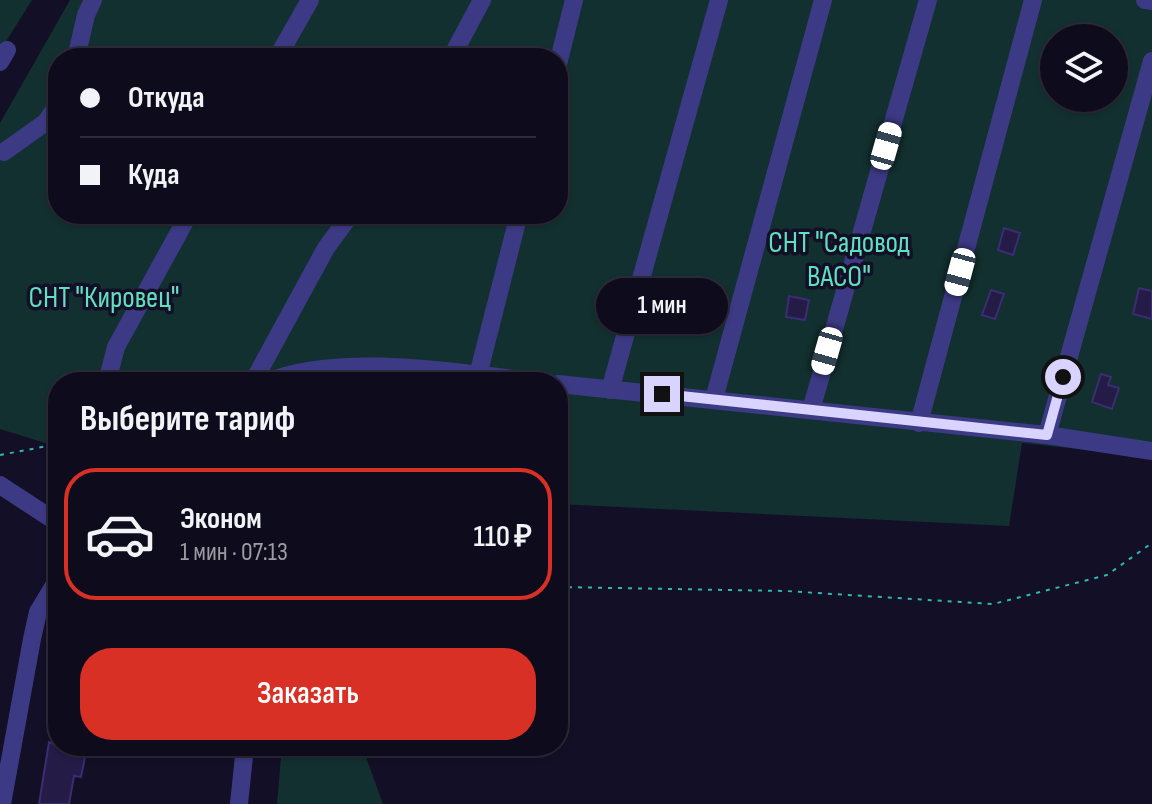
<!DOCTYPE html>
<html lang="ru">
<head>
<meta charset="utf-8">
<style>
	:root { --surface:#0e0b1c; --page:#1c1929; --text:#f1f3f6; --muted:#9b9ba3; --line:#2e2b3b; --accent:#d93025 }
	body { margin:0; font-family:"Sofia Sans Condensed",sans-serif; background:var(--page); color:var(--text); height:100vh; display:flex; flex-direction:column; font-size:30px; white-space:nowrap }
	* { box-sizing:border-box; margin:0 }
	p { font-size:26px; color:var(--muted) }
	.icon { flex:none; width:44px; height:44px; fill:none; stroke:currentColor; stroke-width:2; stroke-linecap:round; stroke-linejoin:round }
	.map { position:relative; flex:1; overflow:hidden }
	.drawer { position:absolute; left:48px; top:372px; width:520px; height:384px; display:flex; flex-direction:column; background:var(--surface); border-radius:32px; box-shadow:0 2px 6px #0004,0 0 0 2px var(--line) }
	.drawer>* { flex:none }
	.hud { position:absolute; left:48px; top:48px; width:520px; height:176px; border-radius:32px; box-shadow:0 2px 6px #0004,0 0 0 2px var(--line); display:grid; align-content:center; height:176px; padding:0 32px; background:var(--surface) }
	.fabs { position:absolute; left:1040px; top:24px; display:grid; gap:16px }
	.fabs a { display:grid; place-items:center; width:88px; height:88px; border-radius:50%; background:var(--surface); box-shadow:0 2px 6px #0004,0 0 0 2px var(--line); font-size:40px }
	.end { position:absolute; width:36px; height:36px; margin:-18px; border:10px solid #d9d4ff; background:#111; box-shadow:0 0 0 4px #111 }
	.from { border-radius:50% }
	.bubble { position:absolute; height:56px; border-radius:28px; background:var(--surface); box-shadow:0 2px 6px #0004,0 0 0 2px var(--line); font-size:26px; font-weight:600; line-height:56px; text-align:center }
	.car { position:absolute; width:24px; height:48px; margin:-24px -12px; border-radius:10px; box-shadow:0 0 6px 2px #0007; background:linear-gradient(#fff 24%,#345 0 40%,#fff 0 76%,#345 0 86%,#fff 0) }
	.hud b { display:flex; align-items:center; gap:28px; height:76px; font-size:30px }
	.hud b+b { border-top:2px solid var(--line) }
	.hud i { width:20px; height:20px; background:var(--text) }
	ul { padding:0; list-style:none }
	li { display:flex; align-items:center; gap:24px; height:132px; margin:0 16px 12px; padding:0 16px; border:4px solid transparent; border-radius:32px }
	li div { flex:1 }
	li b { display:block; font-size:30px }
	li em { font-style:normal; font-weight:600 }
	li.current { border-color:var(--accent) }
	li>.icon { width:72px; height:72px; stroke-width:1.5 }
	h2 { padding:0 32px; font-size:36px; line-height:96px }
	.action { display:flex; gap:16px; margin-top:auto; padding:16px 32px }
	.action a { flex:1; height:92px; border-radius:32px; background:var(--accent); color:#fff; font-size:32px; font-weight:600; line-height:92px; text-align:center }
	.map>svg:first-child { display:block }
	.green { fill:#12302f; fill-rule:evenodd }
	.building { fill:#241b47; stroke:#3b2d73; stroke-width:2 }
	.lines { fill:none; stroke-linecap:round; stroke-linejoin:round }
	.path { stroke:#2fb8b0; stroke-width:2; stroke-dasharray:4 6; stroke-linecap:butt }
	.minor { stroke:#3d3a85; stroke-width:18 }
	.route { stroke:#d9d4ff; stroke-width:10 }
	.labels { text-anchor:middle; stroke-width:7; stroke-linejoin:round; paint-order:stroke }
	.park-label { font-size:30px; fill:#5fe0c0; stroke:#130f26 }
</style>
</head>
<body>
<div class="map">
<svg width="1152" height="804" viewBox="0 0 1152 804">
	<rect width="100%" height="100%" fill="#130f26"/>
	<g class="green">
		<path d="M0 0H32L0 51Z"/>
		<path d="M70 0H473L442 58H58V214H341L246 382H58V447L0 429V123Z"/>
		<path d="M487 0H1152V457L1022 443 1009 526 558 504V382H258L330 251 357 214H558V58H456ZM1054 38H1114V98H1054Z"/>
		<path d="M282 746H362L383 804H277Z"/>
	</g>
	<g class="building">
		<path d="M1004 228 1020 233 1013 255 998 250Z"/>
		<path d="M1139 288 1152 291V319L1133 314Z"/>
		<path d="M991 290 1004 294 995 319 982 315Z"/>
		<path d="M789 296 809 300 805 320 786 317Z"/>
		<path d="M1101 374 1111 377 1108 385 1119 388 1112 409 1092 402Z"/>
		<path d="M49 742 58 746 87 747 81 777 74 776 69 804H39Z"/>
	</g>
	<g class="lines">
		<g class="path">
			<path d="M0 455 58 444"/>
			<path d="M558 587 786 591 993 604 1107 575 1152 543"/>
		</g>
		<g class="minor">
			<path d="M1145 0 1152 1"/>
			<path d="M76 58 86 15 93 0"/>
			<path d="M277 58 310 0"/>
			<path d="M451 58 482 0"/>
			<path d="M0 62 7 50"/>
			<path d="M558 64 574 0"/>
			<path d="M4 152 46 122 58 104"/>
			<path d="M478 375 519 214"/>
			<path d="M107 382 116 347 189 214"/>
			<path d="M253 382 326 248 351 214"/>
			<path d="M267 382C342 352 459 373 539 382"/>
			<path d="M558 384 1047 435 1152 451"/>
			<path d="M610 390 719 0"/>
			<path d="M714 399 823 0"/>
			<path d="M811 410 928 0"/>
			<path d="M919 423 1033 0"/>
			<path d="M1047 435 1152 61"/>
			<path d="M0 485 58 523"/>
			<path d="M2 804 32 639 38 612 58 579"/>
			<path d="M239 804 245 746"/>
		</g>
	</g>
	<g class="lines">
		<path class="route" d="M662 394 1047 435 1063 377"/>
	</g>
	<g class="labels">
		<g class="park-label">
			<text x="839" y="252">СНТ "Садовод<tspan x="839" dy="34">ВАСО"</tspan></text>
			<text x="104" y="307">СНТ "Кировец"</text>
		</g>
	</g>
</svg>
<div class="fabs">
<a><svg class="icon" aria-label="layers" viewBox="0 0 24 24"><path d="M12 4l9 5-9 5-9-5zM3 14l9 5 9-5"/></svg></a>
</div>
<i class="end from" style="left:1063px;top:377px"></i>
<i class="end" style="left:662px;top:394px"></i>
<div class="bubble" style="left:596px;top:278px;width:132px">1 мин</div>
<i class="car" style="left:886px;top:146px;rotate:16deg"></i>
<i class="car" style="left:960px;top:272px;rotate:195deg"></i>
<i class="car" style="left:827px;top:351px;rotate:196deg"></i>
<div class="hud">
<b><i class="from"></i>Откуда</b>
<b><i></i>Куда</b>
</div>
<section class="drawer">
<h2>Выберите тариф</h2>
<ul>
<li class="current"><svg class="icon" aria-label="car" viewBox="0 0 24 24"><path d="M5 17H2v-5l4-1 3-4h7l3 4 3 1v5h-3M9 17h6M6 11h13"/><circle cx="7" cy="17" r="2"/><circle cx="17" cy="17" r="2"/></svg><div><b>Эконом</b><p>1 мин · 07:13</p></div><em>110 ₽</em></li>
</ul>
<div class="action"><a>Заказать</a></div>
</section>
</div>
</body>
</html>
